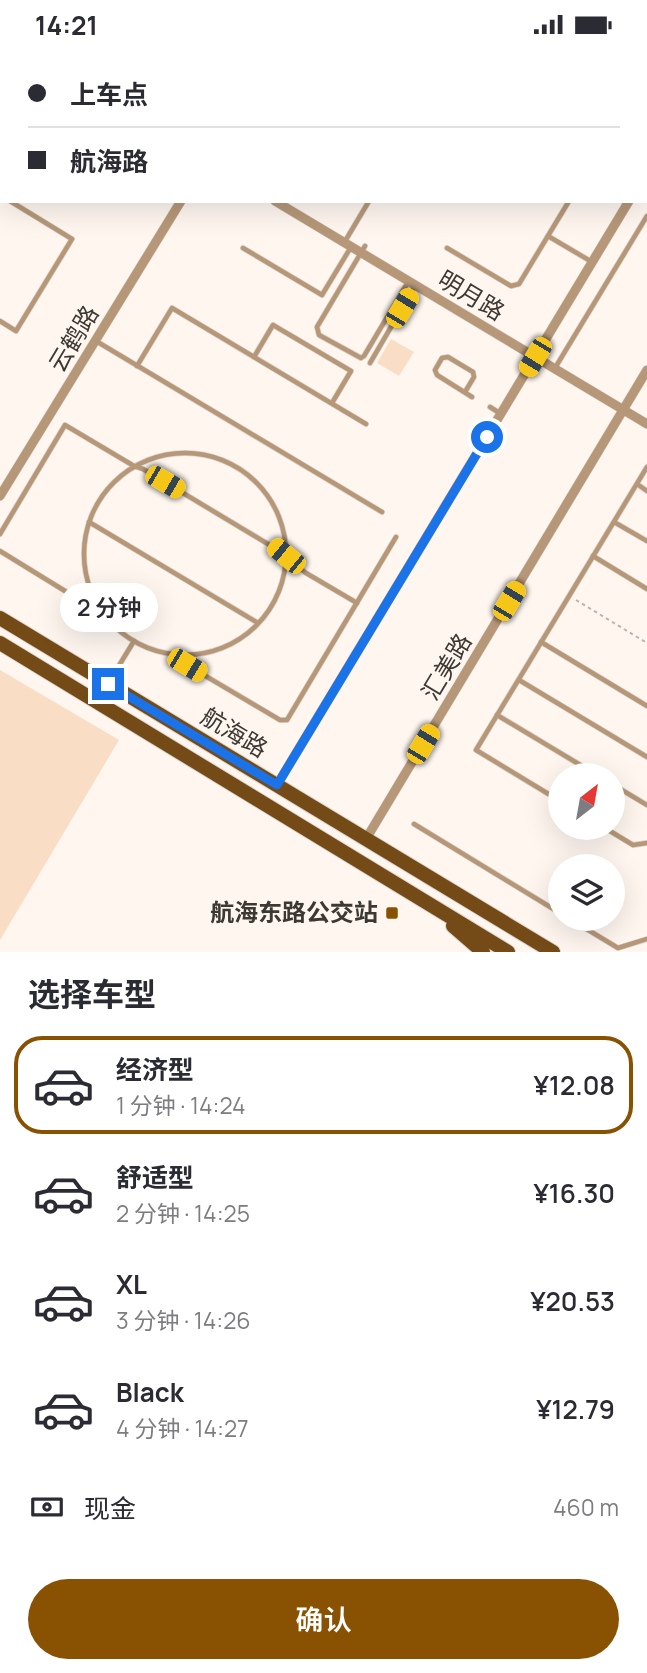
<!DOCTYPE html>
<html lang="zh">
<head>
<meta charset="utf-8">
<style>
	:root { --surface:#fff; --page:#f7f7f7; --text:#2b2b33; --muted:#7c7c81; --line:#e1e1e2; --accent:#895202 }
	body { margin:0; font-family:Manrope,"Noto Sans SC",sans-serif; background:var(--page); color:var(--text); height:100vh; display:flex; flex-direction:column; font-size:26px; white-space:nowrap }
	* { box-sizing:border-box; margin:0 }
	p { font-size:23px; color:var(--muted) }
	.icon { flex:none; width:38px; height:38px; fill:none; stroke:currentColor; stroke-width:2; stroke-linecap:round; stroke-linejoin:round }
	.map { position:relative; height:903px; overflow:hidden }
	.details { display:flex; flex-direction:column; background:var(--surface); flex:1 }
	.details>* { flex:none }
	.hud { position:absolute; left:0px; top:0px; width:648px; height:154px; box-shadow:0 7px 28px #0002; display:grid; align-content:center; height:154px; padding:0 28px; background:var(--surface) }
	.needle { width:46px; rotate:31deg }
	.controls { position:absolute; left:548px; top:714px; display:grid; gap:14px }
	.controls a { display:grid; place-items:center; width:77px; height:77px; border-radius:50%; background:var(--surface); box-shadow:0 7px 28px #0002; font-size:35px }
	.end { position:absolute; width:32px; height:32px; margin:-16px; border:9px solid #1a73e8; background:#fff; box-shadow:0 0 0 4px #fff }
	.from { border-radius:50% }
	.bubble { position:absolute; height:49px; border-radius:24px; background:var(--surface); box-shadow:0 7px 28px #0002; font-size:23px; font-weight:600; line-height:49px; text-align:center }
	.car { position:absolute; width:21px; height:42px; margin:-21px -10px; border-radius:9px; box-shadow:0 0 5px 2px #0007; background:linear-gradient(#f5c518 24%,#345 0 40%,#f5c518 0 76%,#345 0 86%,#f5c518 0) }
	.hud b { display:flex; align-items:center; gap:24px; height:66px; font-size:26px }
	.hud b+b { border-top:2px solid var(--line) }
	.hud i { width:18px; height:18px; background:var(--text) }
	ul { padding:0; list-style:none }
	li { display:flex; align-items:center; gap:21px; height:98px; margin:0 14px 10px; padding:0 14px; border:4px solid transparent; border-radius:28px }
	li div { flex:1 }
	li b { display:block; font-size:26px }
	li em { font-style:normal; font-weight:600 }
	li.on { border-color:var(--accent) }
	li>.icon { width:63px; height:63px; stroke-width:1.5 }
	h2 { padding:0 28px; font-size:32px; line-height:84px }
	.pay { display:flex; align-items:center; gap:18px; height:77px; padding:0 28px; font-size:26px }
	.pay p { margin-inline-start:auto }
	.primary-button { display:flex; gap:14px; margin-top:auto; padding:14px 28px }
	.primary-button a { flex:1; height:80px; border-radius:42px; background:var(--accent); color:#fff; font-size:28px; font-weight:600; line-height:80px; text-align:center }
	.status { display:flex; justify-content:space-between; align-items:center; height:49px; padding:0 35px; background:var(--surface); direction:ltr }
	.status svg { height:19px; fill:currentColor }
	.map>svg:first-child { display:block }
	.green { fill:#f9dec5 }
	.lines { fill:none; stroke-linecap:round; stroke-linejoin:round }
	.service-casing { stroke:#dbd4cd; stroke-width:6 }
	.minor-casing { stroke:#dbd4cd; stroke-width:10 }
	.primary-casing { stroke:#dbd4cd; stroke-width:16 }
	.path { stroke:#bbb5af; stroke-width:2; stroke-dasharray:3.5 3.5; stroke-linecap:butt }
	.service { stroke:#b69778; stroke-width:4.5 }
	.minor { stroke:#b69778; stroke-width:9 }
	.primary { stroke:#744a17; stroke-width:14 }
	.route { stroke:#1a73e8; stroke-width:9 }
	.poi-dot { fill:#895202; stroke:#fef6ef; stroke-width:2.5 }
	.labels { text-anchor:middle; stroke-width:5; stroke-linejoin:round; paint-order:stroke }
	.street-label { font-size:24px; fill:#3c3833; stroke:#fef6ef }
	.poi-label { font-size:24px; font-weight:bold; fill:#3c3833; stroke:#fef6ef; text-anchor:end }
</style>
</head>
<body>
<div class="status"><b>14:21</b><svg viewBox="0 0 49 12"><path d="M0 12V9h3v3zM5 12V6h3v6zM10 12V3h3v9zM15 12V0h3v12zM26 1h20v11H26zM47 4h2v5h-2z"/></svg></div>
<div class="map">
<svg width="647" height="903" viewBox="0 0 647 903">
	<rect width="100%" height="100%" fill="#fef6ef"/>
	<g class="green">
		<path d="M391 290 414 303 399 327 377 314Z"/>
		<path d="M0 621 119 691 0 891Z"/>
	</g>
	<g class="lines">
		<defs>
			<g id="service">
				<path d="M402 0 405 2"/>
				<path d="M478 0 480 2"/>
				<path d="M115 2 116 0"/>
				<path d="M188 2 189 0"/>
				<path d="M416 2 417 0"/>
				<path d="M0 133 2 130"/>
				<path d="M0 146 2 148"/>
				<path d="M548 187 592 213"/>
				<path d="M344 194 369 152"/>
				<path d="M365 197 317 278 319 286 361 309 364 307 408 233"/>
				<path d="M243 199 322 246 351 198"/>
				<path d="M447 199 511 237 519 235 569 152"/>
				<path d="M0 272 16 282 72 190 10 152"/>
				<path d="M96 292 382 463"/>
				<path d="M254 308 273 276 351 322 332 354"/>
				<path d="M370 314 415 237"/>
				<path d="M137 317 172 259 366 375"/>
				<path d="M555 319 647 167"/>
				<path d="M465 343 474 328 473 323 448 308 442 309 435 321 437 326 472 348"/>
				<path d="M490 358 501 365"/>
				<circle cx="185" cy="505" r="101"/>
				<path d="M637 435 647 442"/>
				<path d="M89 473 258 574"/>
				<path d="M614 473 647 492"/>
				<path d="M0 485 65 376 134 417 143 420 273 498 306 524 357 554"/>
				<path d="M0 502 78 550 99 559"/>
				<path d="M593 507 647 540"/>
				<path d="M541 593 647 657"/>
				<path d="M182 606 187 616 280 671H287L396 488"/>
				<path d="M519 631 647 708"/>
				<path d="M109 633 134 592"/>
				<path d="M497 666 597 726"/>
				<path d="M612 735 647 756"/>
				<path d="M560 752 476 701 647 418"/>
				<path d="M414 775 560 864"/>
				<path d="M605 779 633 796 647 794"/>
				<path d="M570 870 618 899 647 890"/>
			</g>
			<g id="minor">
				<path d="M271 2 272 0"/>
				<path d="M646 125 647 123"/>
				<path d="M275 152 647 375"/>
				<path d="M0 447 181 152"/>
				<path d="M277 736 629 152"/>
				<path d="M366 790 647 321"/>
			</g>
			<g id="primary">
				<path d="M16 2 17 0"/>
				<path d="M0 28 2 25"/>
				<path d="M0 569 553 903"/>
				<path d="M0 594 508 903"/>
				<path d="M453 877 483 903"/>
			</g>
		</defs>
		<use href="#service" class="service-casing"/>
		<use href="#minor" class="minor-casing"/>
		<use href="#primary" class="primary-casing"/>
		<path class="path" d="M576 551 647 594"/>
		<use href="#service" class="service"/>
		<use href="#minor" class="minor"/>
		<use href="#primary" class="primary"/>
	</g>
	<g class="lines">
		<path class="route" d="M108 635 277 736 487 388"/>
	</g>
	<rect class="poi-dot" x="385" y="857" width="14" height="14" rx="3.5"/>
	<g class="labels">
		<g class="street-label">
			<text transform="translate(471 247) rotate(31)" y="8">明月路</text>
			<text transform="translate(74 290) rotate(-59)" y="8">云鹤路</text>
			<text transform="translate(447 618) rotate(-59)" y="8">汇美路</text>
			<text transform="translate(234 684) rotate(31)" y="8">航海路</text>
		</g>
		<g class="poi-label">
			<text x="378" y="872">航海东路公交站</text>
		</g>
	</g>
</svg>
<div class="controls">
<a><svg class="needle" viewBox="-14 -14 28 28"><path d="M0-13l5 13h-10z" fill="#e53935"/><path d="M0 13l5-13h-10z" fill="#7c7c81"/></svg></a>
<a><svg class="icon" aria-label="layers" viewBox="0 0 24 24"><path d="M12 4l9 5-9 5-9-5zM3 14l9 5 9-5"/></svg></a>
</div>
<i class="end from" style="left:487px;top:388px"></i>
<i class="end" style="left:108px;top:635px"></i>
<div class="bubble" style="left:60px;top:534px;width:98px">2 分钟</div>
<i class="car" style="left:402px;top:259px;rotate:31deg"></i>
<i class="car" style="left:535px;top:308px;rotate:211deg"></i>
<i class="car" style="left:165px;top:433px;rotate:120deg"></i>
<i class="car" style="left:286px;top:507px;rotate:309deg"></i>
<i class="car" style="left:509px;top:552px;rotate:31deg"></i>
<i class="car" style="left:187px;top:616px;rotate:121deg"></i>
<i class="car" style="left:423px;top:695px;rotate:31deg"></i>
<div class="hud">
<b><i class="from"></i>上车点</b>
<b><i></i>航海路</b>
</div>
</div>
<section class="details">
<h2>选择车型</h2>
<ul>
<li class="on"><svg class="icon" aria-label="car" viewBox="0 0 24 24"><path d="M5 17H2v-5l4-1 3-4h7l3 4 3 1v5h-3M9 17h6M6 11h13"/><circle cx="7" cy="17" r="2"/><circle cx="17" cy="17" r="2"/></svg><div><b>经济型</b><p>1 分钟 · 14:24</p></div><em>¥12.08</em></li>
<li><svg class="icon" aria-label="car" viewBox="0 0 24 24"><path d="M5 17H2v-5l4-1 3-4h7l3 4 3 1v5h-3M9 17h6M6 11h13"/><circle cx="7" cy="17" r="2"/><circle cx="17" cy="17" r="2"/></svg><div><b>舒适型</b><p>2 分钟 · 14:25</p></div><em>¥16.30</em></li>
<li><svg class="icon" aria-label="car" viewBox="0 0 24 24"><path d="M5 17H2v-5l4-1 3-4h7l3 4 3 1v5h-3M9 17h6M6 11h13"/><circle cx="7" cy="17" r="2"/><circle cx="17" cy="17" r="2"/></svg><div><b>XL</b><p>3 分钟 · 14:26</p></div><em>¥20.53</em></li>
<li><svg class="icon" aria-label="car" viewBox="0 0 24 24"><path d="M5 17H2v-5l4-1 3-4h7l3 4 3 1v5h-3M9 17h6M6 11h13"/><circle cx="7" cy="17" r="2"/><circle cx="17" cy="17" r="2"/></svg><div><b>Black</b><p>4 分钟 · 14:27</p></div><em>¥12.79</em></li>
</ul>
<div class="pay"><svg class="icon" aria-label="cash" viewBox="0 0 24 24"><path d="M3 7h18v10H3z"/><circle cx="12" cy="12" r="2"/></svg>现金<p>460 m</p></div>
<div class="primary-button"><a>确认</a></div>
</section>
</body>
</html>
